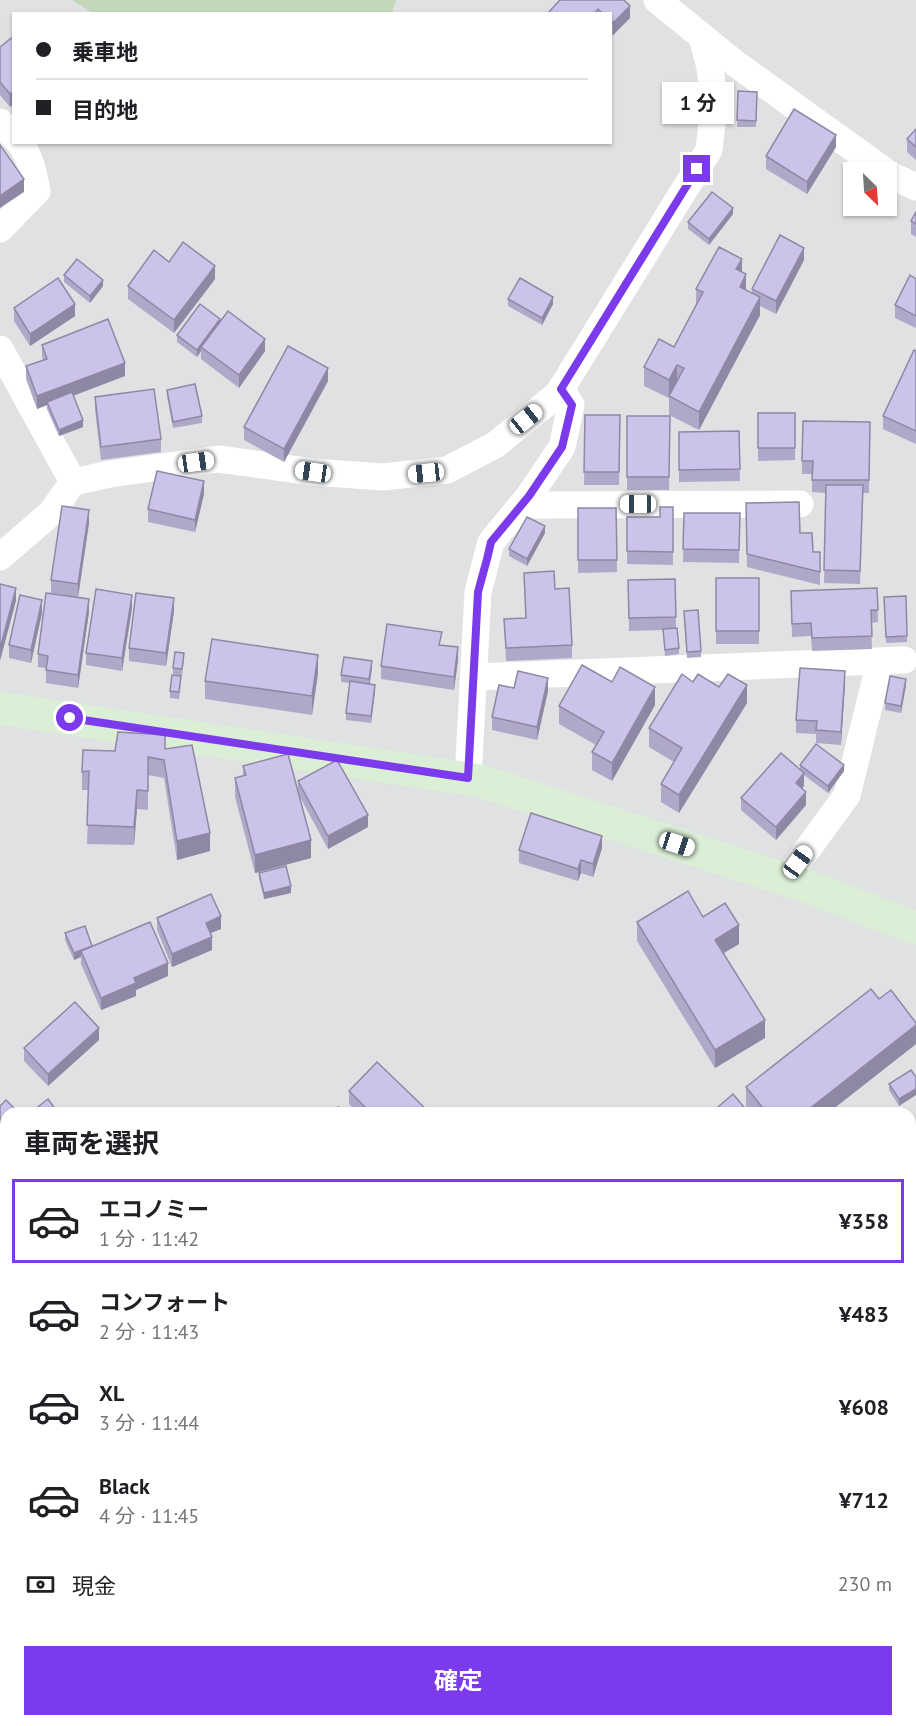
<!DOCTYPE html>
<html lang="ja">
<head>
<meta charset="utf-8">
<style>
	:root { --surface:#fff; --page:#f6f6f6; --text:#202124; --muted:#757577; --line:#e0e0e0; --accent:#7c3aed }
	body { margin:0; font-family:"PT Sans","Noto Sans JP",sans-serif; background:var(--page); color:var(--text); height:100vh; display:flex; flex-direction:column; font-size:22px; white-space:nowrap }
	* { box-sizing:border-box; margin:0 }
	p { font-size:20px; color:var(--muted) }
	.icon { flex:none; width:33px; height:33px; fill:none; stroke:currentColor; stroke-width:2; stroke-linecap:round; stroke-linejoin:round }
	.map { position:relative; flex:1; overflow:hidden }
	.drawer { position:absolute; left:0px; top:1107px; width:916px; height:620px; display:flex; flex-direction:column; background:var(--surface); border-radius:18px 18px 0 0; box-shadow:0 2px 4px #0004 }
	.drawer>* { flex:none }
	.hud { position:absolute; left:12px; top:12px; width:600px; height:132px; border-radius:0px; box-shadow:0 2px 4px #0004; display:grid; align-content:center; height:132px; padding:0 24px; background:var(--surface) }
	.needle { width:39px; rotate:155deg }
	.fabs { position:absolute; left:843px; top:162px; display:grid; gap:12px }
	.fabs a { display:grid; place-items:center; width:54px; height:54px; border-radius:0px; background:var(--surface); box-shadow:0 2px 4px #0004; font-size:30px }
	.end { position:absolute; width:27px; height:27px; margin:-14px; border:8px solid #7c3aed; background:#fff; box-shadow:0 0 0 3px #fff }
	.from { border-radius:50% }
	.bubble { position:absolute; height:42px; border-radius:0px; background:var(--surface); box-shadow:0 2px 4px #0004; font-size:20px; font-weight:700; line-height:42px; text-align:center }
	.car { position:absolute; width:18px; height:36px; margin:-18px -9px; border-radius:8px; box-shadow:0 0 4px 2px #0007; background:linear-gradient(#fff 24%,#345 0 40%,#fff 0 76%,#345 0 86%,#fff 0) }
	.hud b { display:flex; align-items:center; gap:21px; height:57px; font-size:22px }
	.hud b+b { border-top:2px solid var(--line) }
	.hud i { width:15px; height:15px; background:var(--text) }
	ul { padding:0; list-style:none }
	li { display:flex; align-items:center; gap:18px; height:84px; margin:0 12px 9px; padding:0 12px; border:3px solid transparent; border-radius:0px }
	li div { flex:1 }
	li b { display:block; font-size:22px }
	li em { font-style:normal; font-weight:700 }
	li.on { border-color:var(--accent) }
	li>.icon { width:54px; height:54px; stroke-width:1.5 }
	h2 { padding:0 24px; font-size:27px; line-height:72px }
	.pay { display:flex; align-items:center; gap:15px; height:66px; padding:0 24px; font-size:22px }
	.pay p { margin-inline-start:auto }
	.cta { display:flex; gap:12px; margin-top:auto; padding:12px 24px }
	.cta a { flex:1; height:69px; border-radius:0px; background:var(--accent); color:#fff; font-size:24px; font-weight:700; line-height:69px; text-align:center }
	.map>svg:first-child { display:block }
	.green { fill:#c3d7bb }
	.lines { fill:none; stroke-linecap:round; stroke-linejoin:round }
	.street { stroke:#fff; stroke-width:27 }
	.secondary { stroke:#daefd5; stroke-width:33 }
	.wall { fill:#afa8c9 }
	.shaded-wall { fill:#8f88a4 }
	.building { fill:#ccc3ea; stroke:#8f88a4; stroke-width:1.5 }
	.route { stroke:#7c3aed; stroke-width:8 }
</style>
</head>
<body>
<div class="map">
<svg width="916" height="1726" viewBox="0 0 916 1726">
	<rect width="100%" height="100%" fill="#e0e1e2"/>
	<g class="green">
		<path d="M72 0H396L392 14H94Z"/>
		<path d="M916 1696V1726H838L852 1721 910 1720 911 1698Z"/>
	</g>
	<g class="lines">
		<g class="street">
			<path d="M657 0 736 64 886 172"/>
			<path d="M0 122 14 137"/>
			<path d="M886 173 916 187"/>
			<path d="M0 229 37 191C34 174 30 155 19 142"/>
			<path d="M0 349 73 482"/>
			<path d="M522 505 800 504"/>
			<path d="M0 557 51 513 73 482 110 474 218 459 313 472 383 477 447 470 495 445 558 394 709 150 714 105 710 67 702 37"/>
			<path d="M474 677 904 660"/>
			<path d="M468 779 478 592 491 542 529 496 562 447 571 405 561 389"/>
			<path d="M786 879 847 795 880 661"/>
			<path d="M0 1192 6 1193"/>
			<path d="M910 1324 916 1325"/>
			<path d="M0 1520 6 1521"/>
			<path d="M910 1698 916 1696"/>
			<path d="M793 1720 796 1726"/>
			<path d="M837 1726 852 1720"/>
		</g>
		<path class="secondary" d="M0 708 481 781 806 886 916 928"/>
	</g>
	<g class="wall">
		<path d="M624 0 630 18 613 35 610 33V14H547Z"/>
		<path d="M14 36 10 107 0 95V47Z"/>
		<path d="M738 91 757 92 756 127H737Z"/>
		<path d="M916 129V160L907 152V139Z"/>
		<path d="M836 147 807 194 766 169V156Z"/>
		<path d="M916 212V237L911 234V221Z"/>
		<path d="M733 214 709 245 688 229V222Z"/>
		<path d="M804 260 776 314 760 306V315L699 430 669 415V398L644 386V367L674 347 696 305V289L742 272 746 290 752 293V289Z"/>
		<path d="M169 262 215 279 174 333 128 299V286Z"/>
		<path d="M64 275 103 286 90 303 64 282Z"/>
		<path d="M916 279V328L895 318V305Z"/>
		<path d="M508 299 553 304 542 325 508 306Z"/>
		<path d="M14 308 75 316 30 346 14 321Z"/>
		<path d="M220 321 265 351 239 388 201 359V351L197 357 177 342V335Z"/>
		<path d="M42 345 125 376 73 396 83 427 59 436 47 409V405L37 409 26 379V366L43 360 42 357Z"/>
		<path d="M916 351V444L883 429V416Z"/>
		<path d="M328 381 284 462 244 440V427Z"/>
		<path d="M167 390 202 416V423L173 428 167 396Z"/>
		<path d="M95 397 161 439V452L101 460 95 410Z"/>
		<path d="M758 413H795V460L758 461Z"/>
		<path d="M585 415H620L619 485H584Z"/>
		<path d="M627 416H670L669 490H627Z"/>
		<path d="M870 422 869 493H863L860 584 824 583 826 493 812 492V474H802V461Z"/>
		<path d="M739 431 740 481 679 482V432Z"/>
		<path d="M204 494 195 532 148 522V509Z"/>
		<path d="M746 503 800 533 813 552H820V585L747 567Z"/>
		<path d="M673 507V565L627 564V517H660Z"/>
		<path d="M578 508H616L617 572 578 573Z"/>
		<path d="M684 513H740L739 563 683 562Z"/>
		<path d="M89 523 78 597 51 593V580Z"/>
		<path d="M545 533 527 566 509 556V549Z"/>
		<path d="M524 573 555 589 572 645V658L506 661 504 619 526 618Z"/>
		<rect x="716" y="578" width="43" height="66"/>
		<path d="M675 579 676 628 679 648V654L665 656 663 630 629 631 628 580Z"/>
		<path d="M877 588 878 622 871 623 872 649 812 651 811 636 792 637 791 591Z"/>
		<path d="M906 596 907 642 886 643 884 597Z"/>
		<path d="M132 608 122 671 86 665V653Z"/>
		<path d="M174 611 166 666 129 661V648Z"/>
		<path d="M89 612 78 688 46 683V668L38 667V654Z"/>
		<path d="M42 613 31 663 9 658V645Z"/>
		<path d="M684 618 701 651V657L687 658Z"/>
		<path d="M442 645 458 660 454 690 381 679V666Z"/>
		<path d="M184 659 182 676 173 674V668Z"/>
		<path d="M372 668 370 684 375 691 371 723 346 720V713L350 683 341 682V675Z"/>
		<path d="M318 673 312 715 205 699V681Z"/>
		<path d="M181 682 179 699 170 698V691Z"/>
		<path d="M612 682 655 705 612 781 592 770V752L596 745 559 724V706Z"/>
		<path d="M693 682 747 703 679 813 661 802V784L674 762 649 747V728Z"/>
		<path d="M845 684 841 745 816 743V734L796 733V720Z"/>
		<path d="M906 685 901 713 885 710V703Z"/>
		<path d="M514 688 548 691 537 740 492 730V717Z"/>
		<path d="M165 749 210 851 177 860 164 778 148 775V810L137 809 134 845 87 844 89 790H82V772L115 751Z"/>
		<path d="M800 765 844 771 828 793 804 775V786L802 788 806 805 776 840 741 810V798L800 770Z"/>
		<path d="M243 766 298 790V781L368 827 328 849 300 797 311 858 255 873 235 797V778L243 776Z"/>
		<path d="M602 848 593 877 581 873 578 881 519 863V850Z"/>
		<path d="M259 873 291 893 264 899 259 879Z"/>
		<path d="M703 917 739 944 724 953 765 1038 715 1068 637 941V922Z"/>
		<path d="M157 918 221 929 210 933 212 950 172 967 157 930Z"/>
		<path d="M65 933 92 946 168 976 136 990V996L101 1010 81 964V957L74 960 65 940Z"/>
		<path d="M879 999 916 1023V1044L828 1113H752L746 1106V1087Z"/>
		<path d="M99 1040 48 1086 24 1061V1048Z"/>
		<path d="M911 1070 899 1106 889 1090V1084Z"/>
		<path d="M349 1091 430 1113H358L349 1104Z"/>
		<path d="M6 1131 5 1181 0 1175V1136Z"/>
		<path d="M6 1211V1289L0 1288V1230V1239H2V1233Z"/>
		<path d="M0 1292 6 1293V1342L0 1386V1333L2 1334 3 1328 0 1327Z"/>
		<path d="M910 1333H916V1401L910 1400Z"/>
		<path d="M0 1436 6 1437V1506L0 1505Z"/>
		<path d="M0 1523 6 1524V1580L0 1579Z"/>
		<path d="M6 1589V1653L0 1654V1590Z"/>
		<path d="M6 1666V1720H44V1726H0V1667Z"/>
		<path d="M321 1720H362L361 1726H354Z"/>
		<path d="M414 1720H536L535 1726H414Z"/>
		<path d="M621 1720 620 1726H552V1721Z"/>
		<path d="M668 1720H692L678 1726H670Z"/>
	</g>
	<g class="shaded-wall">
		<path d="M630 6V18L613 35V23Z"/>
		<path d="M14 92V104L10 107V94Z"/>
		<path d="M836 135V147L807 194V182Z"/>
		<path d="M24 179V192L0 208V196Z"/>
		<path d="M733 208V214L709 245V239Z"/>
		<path d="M804 248V260L776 314V301Z"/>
		<path d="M742 259V277L736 269Z"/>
		<path d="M215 266V279L174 333V320Z"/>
		<path d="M746 274V293L740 287Z"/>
		<path d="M103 280V286L90 303V296Z"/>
		<path d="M553 297V304L542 325V318Z"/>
		<path d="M760 297V315L699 430V412Z"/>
		<path d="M75 304V316L30 346V334Z"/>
		<path d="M220 319V325L201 347V351L197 357V350Z"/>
		<path d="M265 339V351L239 388V375Z"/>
		<path d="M125 363V376L48 405 47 402V405L37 409V396Z"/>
		<path d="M677 365V383L669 396V380Z"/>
		<path d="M328 368V381L284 462V449Z"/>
		<path d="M83 420V427L59 436V430Z"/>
		<path d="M204 481V494L195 532V520Z"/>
		<path d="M89 510V523L78 597V584Z"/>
		<path d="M545 526V533L527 566V559Z"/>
		<path d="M16 588V601L0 661V649Z"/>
		<path d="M132 595V608L122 671V658Z"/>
		<path d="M174 598V611L166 666V653Z"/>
		<path d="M89 599V612L78 688V675Z"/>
		<path d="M42 600V613L31 663V650Z"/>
		<path d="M458 647V660L454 690V677Z"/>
		<path d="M318 655V673L312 715V696Z"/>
		<path d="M372 661V668L369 686V679Z"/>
		<path d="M845 671V684L841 745V732Z"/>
		<path d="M548 678V691L537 740V727Z"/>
		<path d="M906 679V685L901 713V706Z"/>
		<path d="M375 685V691L371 723V716Z"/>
		<path d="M747 685V703L679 813V795Z"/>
		<path d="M655 687V705L612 781V763Z"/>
		<path d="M844 765V771L828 793V786Z"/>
		<path d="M804 773V786L796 796V783Z"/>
		<path d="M137 790V809L134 845V827Z"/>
		<path d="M806 792V805L776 840V827Z"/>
		<path d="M368 815V827L328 849V836Z"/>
		<path d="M210 833V851L177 860V841Z"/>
		<path d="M602 836V848L593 877V864Z"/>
		<path d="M311 840V858L255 873V855Z"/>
		<path d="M581 860V873L578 881V869Z"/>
		<path d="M291 886V893L264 899V893Z"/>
		<path d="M221 916V929L206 935V923Z"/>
		<path d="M739 925V944L715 958V940Z"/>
		<path d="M212 937V950L172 967V954Z"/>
		<path d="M92 946 81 951V957L74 960V953Z"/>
		<path d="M168 963V976L136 990V996L101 1010V998L134 978Z"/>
		<path d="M765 1020V1038L715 1068V1050Z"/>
		<path d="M916 1025V1044L828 1113H804Z"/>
		<path d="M99 1028V1040L48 1086V1074Z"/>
		<path d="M916 1089V1095L899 1106V1099Z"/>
		<path d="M6 1122V1128L0 1134V1128Z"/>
		<path d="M6 1167V1180L5 1181V1169Z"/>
		<path d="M5 1334V1347L0 1386V1373Z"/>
		<path d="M41 1720H44V1726H40Z"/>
		<path d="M533 1720H536L535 1726H532Z"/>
		<path d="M618 1720H621L620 1726H617Z"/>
		<path d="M671 1720H692L678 1726H671Z"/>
	</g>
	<g class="building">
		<path d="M560 0H624L630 6 613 23 610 20V14H603L598 9 594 14H547Z"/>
		<path d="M14 36V92L10 94 0 82V47Z"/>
		<path d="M738 91 757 92 756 121 737 120Z"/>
		<path d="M794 109 836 135 807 182 766 156Z"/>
		<path d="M916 129V147L907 139Z"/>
		<path d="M0 145 24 179 0 196Z"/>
		<path d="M712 192 733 208 709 239 688 222Z"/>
		<path d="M916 212V224L911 221Z"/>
		<path d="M780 235 804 248 776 301 752 289Z"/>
		<path d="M183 242 215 266 174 320 128 286 154 250 169 262Z"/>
		<path d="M719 247 742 259 736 269 746 274 740 287 760 297 699 412 669 396 684 368 677 365 669 380 644 367 659 339 674 347 703 292 696 289Z"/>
		<path d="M77 259 103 280 90 296 64 275Z"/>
		<path d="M910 275 916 279V316L895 305Z"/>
		<path d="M58 278 75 304 30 334 14 308Z"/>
		<path d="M520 278 553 297 542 318 508 299Z"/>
		<path d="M200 304 220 319 197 350 177 335Z"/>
		<path d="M228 311 265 339 239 375 201 347Z"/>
		<path d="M108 319 125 363 37 396 26 366 47 359 42 345Z"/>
		<path d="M288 346 328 368 284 449 244 427Z"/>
		<path d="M914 350 916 351V431L883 416Z"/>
		<path d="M195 384 202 416 173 422 167 390Z"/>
		<path d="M154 389 161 439 101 447 95 397Z"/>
		<path d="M72 392 83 420 59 430 47 402Z"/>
		<rect x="758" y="413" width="37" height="35"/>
		<path d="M585 415H620L619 472H584Z"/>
		<path d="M627 416H670L669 477H627Z"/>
		<path d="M803 421 870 422 869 480H812L813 461H802Z"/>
		<path d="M739 431 740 469 679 470V432Z"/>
		<path d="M157 471 204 481 195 520 148 509Z"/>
		<path d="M826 485H863L860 571 824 570Z"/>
		<path d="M799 502 800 533H812L813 552H820V572L747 554 746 503Z"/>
		<path d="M62 506 89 510 78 584 51 580Z"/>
		<path d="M660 507H673V552L627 551V517H660Z"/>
		<path d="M578 508H616L617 560H578Z"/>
		<path d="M684 513H740L739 550 683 549Z"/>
		<path d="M527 517 545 526 527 559 509 549Z"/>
		<path d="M554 571 555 589 569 588 572 645 506 648 504 619 526 618 524 573Z"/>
		<rect x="716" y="578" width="43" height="53"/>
		<path d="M675 579 676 617 629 618 628 580Z"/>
		<path d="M0 584 16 588 0 649Z"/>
		<path d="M877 588 878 610H871L872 636 812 638 811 623 792 624 791 591Z"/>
		<path d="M96 589 132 595 122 658 86 653Z"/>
		<path d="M46 593 89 599 78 675 46 670 48 656 38 654Z"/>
		<path d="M136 593 174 598 166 653 129 648Z"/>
		<path d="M20 595 42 600 31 650 9 645Z"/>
		<path d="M906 596 907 636 886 637 884 597Z"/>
		<path d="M698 610 701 651 687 652 684 611Z"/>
		<path d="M387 624 442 632 439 645 458 647 454 677 381 666Z"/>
		<path d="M677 628 679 648 665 650 663 629Z"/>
		<path d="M212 639 318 655 312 696 205 681Z"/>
		<path d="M175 652 184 653 182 669 173 668Z"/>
		<path d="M344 657 372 661 369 679 341 675Z"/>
		<path d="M582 665 612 682 620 667 655 687 612 763 592 752 604 732 559 706Z"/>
		<path d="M800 668 845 671 841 732 816 730 817 721 796 720Z"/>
		<path d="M518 671 548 678 537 727 492 717 499 685 514 688Z"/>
		<path d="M682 674 693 682 698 674 719 687 728 674 747 685 679 795 661 784 682 748 649 728Z"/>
		<path d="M172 675 181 676 179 692 170 691Z"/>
		<path d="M890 676 906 679 901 706 885 703Z"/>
		<path d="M350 681 375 685 371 716 346 713Z"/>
		<path d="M118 732 165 735V749L192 745 210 833 177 841 164 760 148 757V791L137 790 134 827 87 825 89 771 82 772 83 750 115 751Z"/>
		<path d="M816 744 844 765 828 786 800 765Z"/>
		<path d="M781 753 804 773 796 783 806 792 776 827 741 798Z"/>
		<path d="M288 754 311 840 255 855 235 778 246 775 243 766Z"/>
		<path d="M337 760 368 815 328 836 298 781Z"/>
		<path d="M531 813 602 836 593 864 581 860 578 869 519 850Z"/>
		<path d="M286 866 291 886 264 893 259 873Z"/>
		<path d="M688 891 703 917 725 903 739 925 715 940 765 1020 715 1050 637 922Z"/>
		<path d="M211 894 221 916 206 923 212 937 172 954 157 918Z"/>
		<path d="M150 922 168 963 134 978 136 983 101 998 81 951Z"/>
		<path d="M85 926 92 946 74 953 65 933Z"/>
		<path d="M871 989 879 999 891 990 916 1023V1025L804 1113H767L746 1087Z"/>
		<path d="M75 1002 99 1028 48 1074 24 1048Z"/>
		<path d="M377 1062 430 1113H371L349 1091Z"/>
		<path d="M911 1070 916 1077V1089L899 1099 889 1084Z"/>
		<path d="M733 1094 749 1113H711Z"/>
		<path d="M48 1099 58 1113H30Z"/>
		<path d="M6 1100 17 1111 15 1113H6V1122L0 1128V1106Z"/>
		<path d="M338 1107 353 1113H335Z"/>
		<path d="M6 1131V1167L5 1169 0 1163V1136Z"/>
		<path d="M6 1211V1234L2 1233Z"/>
		<path d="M0 1239 6 1240V1276L0 1275Z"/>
		<path d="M0 1292 6 1293V1322L0 1321Z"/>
		<path d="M3 1323 6 1324V1335L5 1334H2Z"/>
		<path d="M0 1333 5 1334 0 1373Z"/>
		<path d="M910 1333H916V1388L910 1387Z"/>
		<path d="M0 1436 6 1437V1488L0 1487Z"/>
		<path d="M0 1523 6 1524V1567L0 1566Z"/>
		<path d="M6 1589V1634L0 1636V1590Z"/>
		<path d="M6 1666V1694H0V1667Z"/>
		<path d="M0 1697 6 1699V1720H41L40 1726H0Z"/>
		<path d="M423 1720H533L532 1726H458Z"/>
		<path d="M618 1720 617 1726H589L552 1721Z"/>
	</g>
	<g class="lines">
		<path class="route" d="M70 718 468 778 478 592 487 559 491 542 529 496 562 447 572 405 561 389 697 169"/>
	</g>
</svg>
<div class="fabs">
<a><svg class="needle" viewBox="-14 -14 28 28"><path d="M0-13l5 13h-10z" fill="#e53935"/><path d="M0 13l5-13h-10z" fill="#757577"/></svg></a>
</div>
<i class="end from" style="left:70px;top:718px"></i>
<i class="end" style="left:697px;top:169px"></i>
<div class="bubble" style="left:662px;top:82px;width:72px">1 分</div>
<i class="car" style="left:526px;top:419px;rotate:51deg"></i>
<i class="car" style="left:196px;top:462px;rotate:82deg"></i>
<i class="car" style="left:313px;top:472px;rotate:278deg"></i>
<i class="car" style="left:426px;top:473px;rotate:264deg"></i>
<i class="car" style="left:638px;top:504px;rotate:270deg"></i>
<i class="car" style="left:677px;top:844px;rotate:108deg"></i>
<i class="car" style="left:798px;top:862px;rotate:36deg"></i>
<div class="hud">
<b><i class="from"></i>乗車地</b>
<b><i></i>目的地</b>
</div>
<section class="drawer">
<h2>車両を選択</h2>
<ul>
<li class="on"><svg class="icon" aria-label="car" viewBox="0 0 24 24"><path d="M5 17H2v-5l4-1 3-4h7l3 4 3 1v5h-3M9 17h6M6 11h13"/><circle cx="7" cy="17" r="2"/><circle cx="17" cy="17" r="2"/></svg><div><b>エコノミー</b><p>1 分 · 11:42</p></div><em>¥358</em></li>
<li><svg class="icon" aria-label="car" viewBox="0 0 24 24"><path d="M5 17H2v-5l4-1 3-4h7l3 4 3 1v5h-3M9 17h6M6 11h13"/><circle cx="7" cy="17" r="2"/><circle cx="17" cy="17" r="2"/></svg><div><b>コンフォート</b><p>2 分 · 11:43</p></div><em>¥483</em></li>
<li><svg class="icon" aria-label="car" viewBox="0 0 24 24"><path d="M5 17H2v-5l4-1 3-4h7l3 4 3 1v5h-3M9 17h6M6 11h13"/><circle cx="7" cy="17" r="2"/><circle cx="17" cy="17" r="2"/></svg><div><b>XL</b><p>3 分 · 11:44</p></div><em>¥608</em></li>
<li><svg class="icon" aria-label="car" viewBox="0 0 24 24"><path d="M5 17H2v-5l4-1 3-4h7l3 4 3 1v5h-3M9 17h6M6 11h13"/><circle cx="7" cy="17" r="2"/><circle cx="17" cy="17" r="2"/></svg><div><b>Black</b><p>4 分 · 11:45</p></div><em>¥712</em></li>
</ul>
<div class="pay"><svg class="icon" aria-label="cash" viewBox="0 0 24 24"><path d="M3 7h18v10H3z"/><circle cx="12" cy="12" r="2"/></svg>現金<p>230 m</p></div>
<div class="cta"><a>確定</a></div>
</section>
</div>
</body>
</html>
